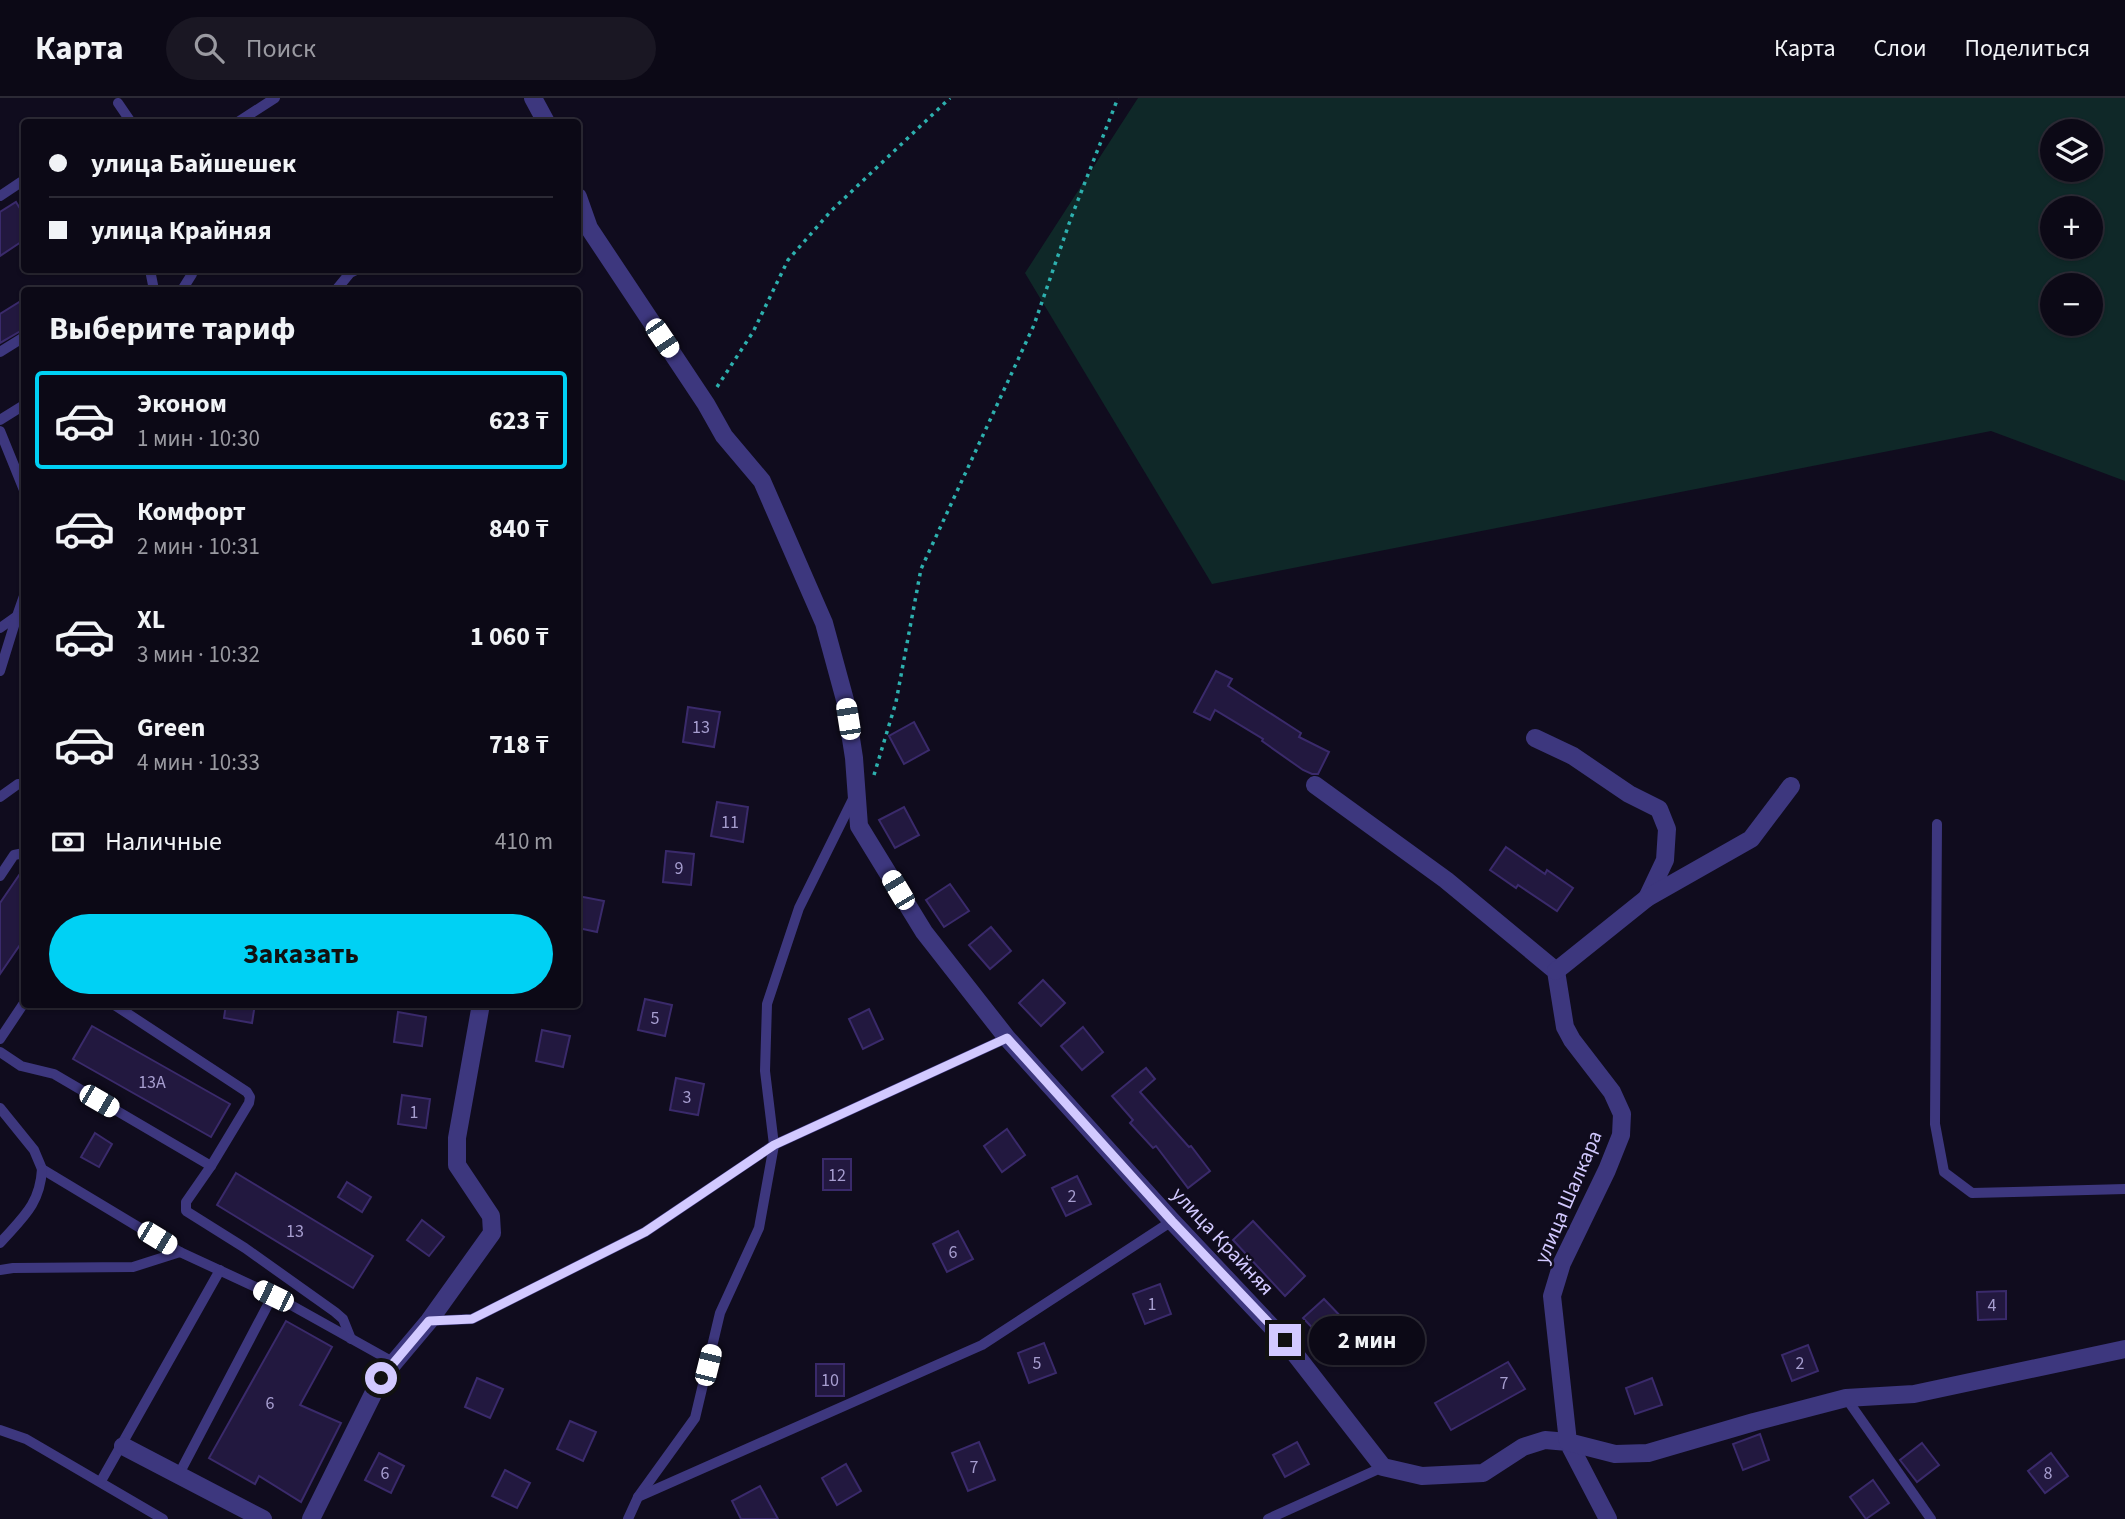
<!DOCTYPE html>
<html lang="ru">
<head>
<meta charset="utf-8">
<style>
	:root { --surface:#0c0916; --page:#1a1723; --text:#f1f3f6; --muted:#9a9aa1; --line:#2c2a35; --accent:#00d1f4 }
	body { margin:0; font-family:"Source Sans 3",sans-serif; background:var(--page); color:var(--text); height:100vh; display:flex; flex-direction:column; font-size:26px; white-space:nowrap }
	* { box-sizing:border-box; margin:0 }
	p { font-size:23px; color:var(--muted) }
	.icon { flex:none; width:38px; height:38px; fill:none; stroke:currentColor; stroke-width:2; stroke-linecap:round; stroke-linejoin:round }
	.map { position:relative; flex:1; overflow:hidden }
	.drawer { position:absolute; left:21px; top:189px; width:560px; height:721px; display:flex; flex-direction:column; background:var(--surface); border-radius:7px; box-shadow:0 2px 5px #0004,0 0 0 2px var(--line) }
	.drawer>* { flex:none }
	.banner { position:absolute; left:21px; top:21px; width:560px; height:154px; border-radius:7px; box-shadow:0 2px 5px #0004,0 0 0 2px var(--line); display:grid; align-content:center; height:154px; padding:0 28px; background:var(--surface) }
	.fabs { position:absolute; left:2040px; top:21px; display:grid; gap:14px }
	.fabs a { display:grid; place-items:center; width:63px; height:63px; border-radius:50%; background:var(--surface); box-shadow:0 2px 5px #0004,0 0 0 2px var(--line); font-size:35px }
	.end { position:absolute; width:32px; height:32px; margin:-16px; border:9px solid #d2c9ff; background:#111; box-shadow:0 0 0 4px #111 }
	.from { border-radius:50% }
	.bubble { position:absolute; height:49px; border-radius:24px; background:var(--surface); box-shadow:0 2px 5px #0004,0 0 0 2px var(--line); font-size:23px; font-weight:700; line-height:49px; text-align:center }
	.car { position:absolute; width:21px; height:42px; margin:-21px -10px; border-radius:9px; box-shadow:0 0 5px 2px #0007; background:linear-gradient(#fff 24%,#345 0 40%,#fff 0 76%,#345 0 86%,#fff 0) }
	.banner b { display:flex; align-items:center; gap:24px; height:66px; font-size:26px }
	.banner b+b { border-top:2px solid var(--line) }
	.banner i { width:18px; height:18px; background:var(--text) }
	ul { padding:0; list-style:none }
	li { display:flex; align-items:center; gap:21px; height:98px; margin:0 14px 10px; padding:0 14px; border:4px solid transparent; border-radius:7px }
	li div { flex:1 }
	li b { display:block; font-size:26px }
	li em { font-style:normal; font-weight:700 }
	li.on { border-color:var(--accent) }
	li>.icon { width:63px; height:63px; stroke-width:1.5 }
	h2 { padding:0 28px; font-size:32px; line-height:84px }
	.pay { display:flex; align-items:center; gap:18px; height:77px; padding:0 28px; font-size:26px }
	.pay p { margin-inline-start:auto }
	.cta { display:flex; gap:14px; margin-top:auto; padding:14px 28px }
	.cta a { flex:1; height:80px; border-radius:42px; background:var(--accent); color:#111; font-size:28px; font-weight:700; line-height:80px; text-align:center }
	header { display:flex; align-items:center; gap:42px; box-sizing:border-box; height:98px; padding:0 35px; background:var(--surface); border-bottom:2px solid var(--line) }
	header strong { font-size:33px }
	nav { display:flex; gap:38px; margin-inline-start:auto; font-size:24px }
	.search { width:490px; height:63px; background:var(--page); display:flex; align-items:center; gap:18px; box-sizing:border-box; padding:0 24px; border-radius:38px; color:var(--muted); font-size:26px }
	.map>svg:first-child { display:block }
	.green { fill:#0f2828; fill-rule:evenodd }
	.building { fill:#22183f; stroke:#3a2a6b; stroke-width:2 }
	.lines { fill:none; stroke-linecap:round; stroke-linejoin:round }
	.path { stroke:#2db0ae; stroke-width:3.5; stroke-dasharray:3.5 5; stroke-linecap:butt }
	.lane { stroke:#3d377e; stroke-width:10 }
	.street { stroke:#3d377e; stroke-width:18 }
	.route { stroke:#d2c9ff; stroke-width:9 }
	.labels { text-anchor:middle; stroke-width:5; stroke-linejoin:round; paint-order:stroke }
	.number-label { font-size:18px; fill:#a69dcf }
	.street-label { font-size:21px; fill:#d2c9ff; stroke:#100c1e }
</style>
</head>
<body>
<header>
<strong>Карта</strong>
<div class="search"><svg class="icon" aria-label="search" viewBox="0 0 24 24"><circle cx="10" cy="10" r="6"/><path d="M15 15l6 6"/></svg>Поиск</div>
<nav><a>Карта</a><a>Слои</a><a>Поделиться</a></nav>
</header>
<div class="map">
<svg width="2125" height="1421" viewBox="0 0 2125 1421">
	<rect width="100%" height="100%" fill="#100c1e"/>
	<path class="green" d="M1138 0H2125V383L1991 333 1212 486 1025 175ZM2053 33H2091V72H2053ZM2053 110H2091V149H2053ZM2053 187H2091V226H2053Z"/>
	<g class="building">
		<path d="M16 104 24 117V142L0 158V114Z"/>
		<path d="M24 201V231L0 245V216Z"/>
		<path d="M1216 573 1232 581 1228 588 1301 635 1299 639 1329 654 1318 676H1312L1303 672 1262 643 1263 641 1215 612 1210 622 1194 614Z"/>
		<path d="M688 609 720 614 714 649 683 644Z"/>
		<path d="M914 624 929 652 904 666 889 638Z"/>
		<path d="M717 704 748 709 743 744 711 738Z"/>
		<path d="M904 709 919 737 895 750 879 722Z"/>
		<path d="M1506 749 1545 776 1547 772 1573 790 1557 813 1518 787 1516 790 1490 772Z"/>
		<path d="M666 753 694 756 691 787 663 784Z"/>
		<path d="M24 770V841L0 876V805Z"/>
		<path d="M950 786 969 813 944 829 926 802Z"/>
		<path d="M578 798 604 803 597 834 578 830Z"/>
		<path d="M991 829 1011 853 990 871 969 847Z"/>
		<path d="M1043 882 1065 905 1041 928 1019 905Z"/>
		<path d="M645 901 672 907 665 938 638 932Z"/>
		<path d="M226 906H255L252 925 224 920Z"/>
		<path d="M869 911 883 941 863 951 849 921Z"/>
		<path d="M398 914 426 919 422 948 394 944Z"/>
		<path d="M92 928 230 1006 211 1039 73 961Z"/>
		<path d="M1083 929 1103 954 1082 972 1061 948Z"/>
		<path d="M542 932 570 938 563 969 536 963Z"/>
		<path d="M1146 970 1155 981 1140 994 1189 1049 1191 1048 1210 1073 1188 1090 1156 1048 1153 1050 1130 1025 1133 1022 1112 998Z"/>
		<path d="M676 980 704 986 698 1017 670 1012Z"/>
		<path d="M402 997 430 1001 426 1030 398 1026Z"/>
		<path d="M1007 1031 1025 1057 1002 1074 984 1048Z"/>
		<path d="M95 1035 112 1046 99 1069 81 1059Z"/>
		<rect x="823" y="1061" width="28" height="31"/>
		<path d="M236 1075 373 1158 353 1190 217 1107Z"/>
		<path d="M1077 1078 1091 1106 1066 1118 1052 1090Z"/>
		<path d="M347 1084 371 1099 362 1114 338 1099Z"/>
		<path d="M422 1122 444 1139 429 1158 407 1142Z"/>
		<path d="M1253 1123 1305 1178 1285 1198 1233 1142Z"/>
		<path d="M958 1133 973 1161 947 1174 933 1146Z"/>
		<path d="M1160 1186 1171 1216 1145 1226 1133 1196Z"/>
		<path d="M2006 1193V1221L1978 1222 1977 1194Z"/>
		<path d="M1324 1201 1346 1224 1325 1243 1303 1220Z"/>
		<path d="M286 1223 332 1249 300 1307 341 1325 301 1404 259 1378 255 1386 209 1360Z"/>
		<path d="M1044 1245 1056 1275 1029 1285 1018 1255Z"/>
		<path d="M1808 1247 1818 1273 1792 1283 1782 1257Z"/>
		<path d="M1508 1264 1525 1291 1451 1332 1435 1305Z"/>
		<rect x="816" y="1266" width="28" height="32"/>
		<path d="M477 1280 503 1291 490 1320 465 1309Z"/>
		<path d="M1652 1280 1662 1307 1635 1316 1626 1290Z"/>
		<path d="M570 1323 596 1334 583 1363 557 1351Z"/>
		<path d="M1760 1336 1769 1362 1743 1372 1733 1346Z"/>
		<path d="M979 1344 995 1382 968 1393 952 1355Z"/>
		<path d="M1297 1344 1309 1366 1285 1379 1273 1357Z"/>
		<path d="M1922 1345 1939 1367 1917 1384 1900 1362Z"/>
		<path d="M379 1355 404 1368 391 1395 365 1382Z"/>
		<path d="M2051 1355 2068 1378 2045 1395 2028 1373Z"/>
		<path d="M846 1366 861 1393 837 1407 822 1380Z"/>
		<path d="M505 1372 530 1385 517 1410 492 1398Z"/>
		<path d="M1873 1382 1889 1405 1866 1421 1850 1399Z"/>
		<path d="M760 1388 778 1421H741L732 1403Z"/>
	</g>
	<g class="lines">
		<g class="path">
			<path d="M717 289 753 234 788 162 831 113 950 0"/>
			<path d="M874 677 896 604 921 471 1034 227 1071 120 1118 0"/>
		</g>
		<g class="lane">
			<path d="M118 5 131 24"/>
			<path d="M238 24 275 0"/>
			<path d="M0 98 21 84"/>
			<path d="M150 172 154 192"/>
			<path d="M182 192 192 176V172"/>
			<path d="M336 192 350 175 356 172"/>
			<path d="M0 254 24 239"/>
			<path d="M0 322 24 307"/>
			<path d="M0 333 24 392"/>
			<path d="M0 530 17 518 24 498"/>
			<path d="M0 573 17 518"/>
			<path d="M0 699 18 686H24"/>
			<path d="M1937 726 1935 1026 1944 1074 1972 1095 2125 1091"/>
			<path d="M0 778 14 757 24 755"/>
			<path d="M113 906 247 994 250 999 249 1005 211 1068"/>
			<path d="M0 941 24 905"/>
			<path d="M0 954 21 968 54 976 211 1068 186 1104V1113L245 1150 335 1214 343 1221 351 1241"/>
			<path d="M0 1010 34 1052 42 1071 180 1154 273 1197 393 1264"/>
			<path d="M0 1145C22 1120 40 1107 42 1071"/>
			<path d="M0 1172 13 1170 133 1169 180 1154"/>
			<path d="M429 1223 472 1221 645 1134 774 1047 1007 940"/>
			<path d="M1846 1300 1931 1421"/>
			<path d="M0 1332 26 1341 163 1421"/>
			<path d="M179 1376 273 1197"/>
			<path d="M101 1383 220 1172"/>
			<path d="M638 1399 695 1320 720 1215 759 1130 774 1047 765 973 767 906 799 810 854 699"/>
			<path d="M628 1421 638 1399 982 1247 1172 1123"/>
			<path d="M1268 1421 1383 1369"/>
		</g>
		<g class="street">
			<path d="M533 0 546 24"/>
			<path d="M578 99 589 130 706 306 724 338 762 383 824 525 845 602 854 660 859 728 924 834 1007 940 1172 1123 1285 1243 1383 1369 1422 1378 1483 1375 1523 1349 1545 1342 1568 1344 1608 1421"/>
			<path d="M1535 640 1573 658 1629 696 1659 711 1667 731 1665 762 1647 800"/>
			<path d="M1315 687 1446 782 1556 873 1565 929 1572 942 1612 994 1622 1016 1621 1037 1607 1072 1562 1165 1552 1198 1568 1344 1615 1356 1648 1355 1754 1324 1846 1300 1914 1296 2125 1251"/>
			<path d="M1556 873 1647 800 1751 741 1791 688"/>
			<path d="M123 1348 263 1421"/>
			<path d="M311 1421 381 1280 429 1223 492 1135 491 1118 457 1067V1040L481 906"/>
		</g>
	</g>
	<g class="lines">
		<path class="route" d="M381 1280 429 1223 472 1221 645 1134 774 1047 1007 940 1172 1123 1285 1242"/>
	</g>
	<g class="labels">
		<g class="number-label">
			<text x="701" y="635">13</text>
			<text x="730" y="730">11</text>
			<text x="679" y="776">9</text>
			<text x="655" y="926">5</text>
			<text x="152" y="990">13А</text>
			<text x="687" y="1005">3</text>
			<text x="414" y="1020">1</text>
			<text x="837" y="1083">12</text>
			<text x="1072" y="1104">2</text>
			<text x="295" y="1139">13</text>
			<text x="953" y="1160">6</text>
			<text x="1152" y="1212">1</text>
			<text x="1992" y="1213">4</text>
			<text x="1037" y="1271">5</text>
			<text x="1800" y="1271">2</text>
			<text x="830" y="1288">10</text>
			<text x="1504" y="1291">7</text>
			<text x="270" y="1311">6</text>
			<text x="974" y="1375">7</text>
			<text x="385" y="1381">6</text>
			<text x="2048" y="1381">8</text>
		</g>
		<g class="street-label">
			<text transform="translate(1568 1099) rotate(-67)" y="7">улица Шалкара</text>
			<text transform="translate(1223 1143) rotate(47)" y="7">улица Крайняя</text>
		</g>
	</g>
</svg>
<div class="fabs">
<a><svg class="icon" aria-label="layers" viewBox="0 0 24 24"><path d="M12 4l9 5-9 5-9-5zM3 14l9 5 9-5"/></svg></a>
<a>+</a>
<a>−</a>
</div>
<i class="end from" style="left:381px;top:1280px"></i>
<i class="end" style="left:1285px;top:1242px"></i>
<div class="bubble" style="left:1309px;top:1218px;width:116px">2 мин</div>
<i class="car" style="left:662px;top:240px;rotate:146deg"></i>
<i class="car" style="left:848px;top:621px;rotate:351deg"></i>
<i class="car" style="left:898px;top:792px;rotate:329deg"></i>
<i class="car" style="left:99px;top:1003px;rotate:120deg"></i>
<i class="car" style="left:157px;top:1140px;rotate:121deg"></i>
<i class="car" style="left:273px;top:1198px;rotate:296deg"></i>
<i class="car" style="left:708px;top:1267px;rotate:14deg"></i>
<div class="banner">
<b><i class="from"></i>улица Байшешек</b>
<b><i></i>улица Крайняя</b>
</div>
<section class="drawer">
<h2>Выберите тариф</h2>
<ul>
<li class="on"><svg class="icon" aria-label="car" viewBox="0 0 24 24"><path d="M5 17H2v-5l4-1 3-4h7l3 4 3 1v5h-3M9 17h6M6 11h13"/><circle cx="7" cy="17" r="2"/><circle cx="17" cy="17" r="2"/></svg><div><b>Эконом</b><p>1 мин · 10:30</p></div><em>623 ₸</em></li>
<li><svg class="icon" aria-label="car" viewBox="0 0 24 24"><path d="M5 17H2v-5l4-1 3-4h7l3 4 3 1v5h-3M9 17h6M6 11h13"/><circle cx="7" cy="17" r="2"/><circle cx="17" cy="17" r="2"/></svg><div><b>Комфорт</b><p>2 мин · 10:31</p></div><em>840 ₸</em></li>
<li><svg class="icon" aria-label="car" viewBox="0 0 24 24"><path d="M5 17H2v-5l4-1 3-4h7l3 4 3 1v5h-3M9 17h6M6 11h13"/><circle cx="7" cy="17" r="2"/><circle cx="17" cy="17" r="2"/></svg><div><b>XL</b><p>3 мин · 10:32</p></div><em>1 060 ₸</em></li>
<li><svg class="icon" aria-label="car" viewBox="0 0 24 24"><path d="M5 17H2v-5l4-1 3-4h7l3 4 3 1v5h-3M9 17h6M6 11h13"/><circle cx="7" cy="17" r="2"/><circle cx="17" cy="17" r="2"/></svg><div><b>Green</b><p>4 мин · 10:33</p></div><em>718 ₸</em></li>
</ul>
<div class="pay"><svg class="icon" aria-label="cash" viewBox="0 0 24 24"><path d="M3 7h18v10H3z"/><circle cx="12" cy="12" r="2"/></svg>Наличные<p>410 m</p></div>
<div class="cta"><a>Заказать</a></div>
</section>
</div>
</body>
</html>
